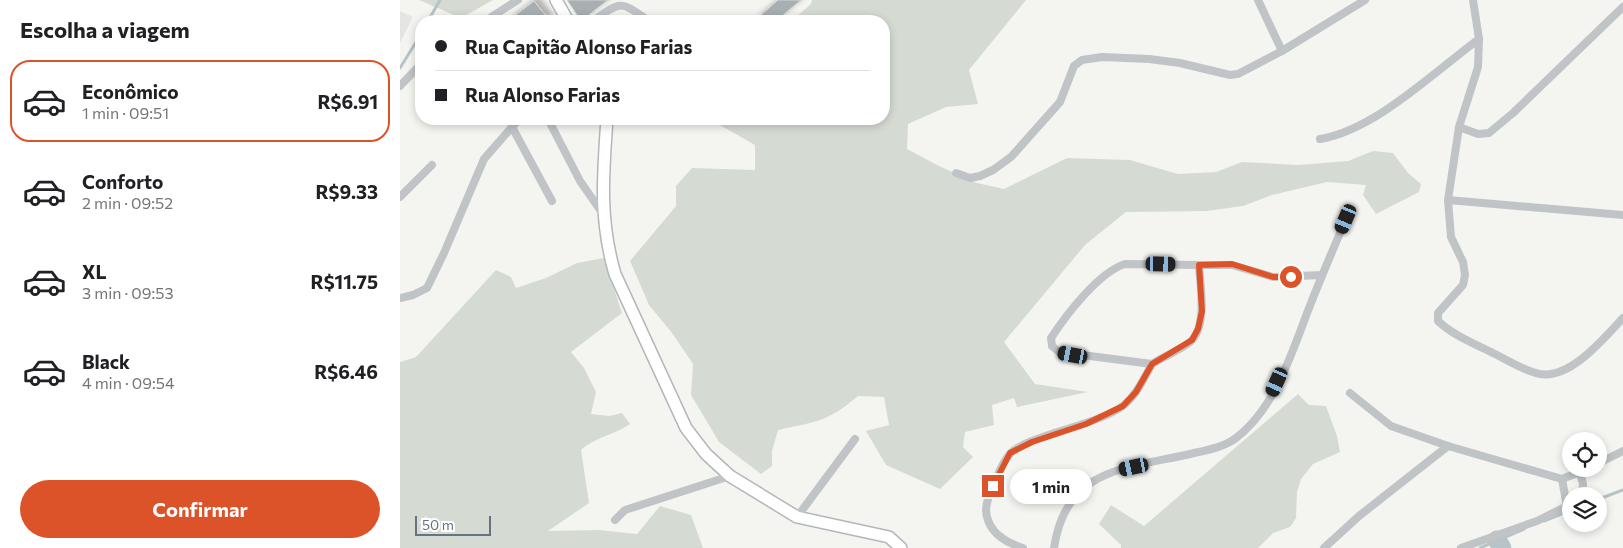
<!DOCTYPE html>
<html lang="pt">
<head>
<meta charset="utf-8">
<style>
	:root { --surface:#fff; --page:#f2f2f2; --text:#202124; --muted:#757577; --line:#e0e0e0; --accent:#dd5329 }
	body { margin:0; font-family:Commissioner,sans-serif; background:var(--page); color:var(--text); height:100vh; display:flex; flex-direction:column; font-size:19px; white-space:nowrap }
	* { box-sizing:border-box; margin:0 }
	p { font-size:16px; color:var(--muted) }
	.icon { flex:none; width:28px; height:28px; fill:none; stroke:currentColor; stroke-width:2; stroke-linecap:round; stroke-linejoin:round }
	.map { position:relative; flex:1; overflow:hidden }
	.drawer { display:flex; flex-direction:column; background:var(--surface); width:400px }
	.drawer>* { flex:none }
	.hud { position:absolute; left:15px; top:15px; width:475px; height:110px; border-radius:20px; box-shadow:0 2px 8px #0003; display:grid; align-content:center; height:110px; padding:0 20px; background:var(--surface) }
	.fabs { position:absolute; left:1162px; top:432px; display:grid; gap:10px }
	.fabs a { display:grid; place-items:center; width:45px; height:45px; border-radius:50%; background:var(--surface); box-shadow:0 2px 8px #0003; font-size:25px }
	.scale { position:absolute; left:15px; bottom:12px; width:76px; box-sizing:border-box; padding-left:5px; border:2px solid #647481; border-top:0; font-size:14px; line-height:18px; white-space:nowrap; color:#647481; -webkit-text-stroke:4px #fff; paint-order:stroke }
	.end { position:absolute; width:22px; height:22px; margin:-11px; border:6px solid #dd5329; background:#fff; box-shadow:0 0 0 2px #fff }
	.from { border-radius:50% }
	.bubble { position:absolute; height:35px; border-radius:18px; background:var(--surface); box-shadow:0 2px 8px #0003; font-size:16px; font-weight:700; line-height:35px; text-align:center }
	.car { position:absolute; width:15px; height:30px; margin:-15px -8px; border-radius:6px; box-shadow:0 0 4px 1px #0007; background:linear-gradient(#222 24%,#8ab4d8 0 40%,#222 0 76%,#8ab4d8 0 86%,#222 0) }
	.hud b { display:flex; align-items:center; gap:18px; height:48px; font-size:19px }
	.hud b+b { border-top:1px solid var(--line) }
	.hud i { width:12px; height:12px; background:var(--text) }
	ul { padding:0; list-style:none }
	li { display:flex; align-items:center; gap:15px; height:82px; margin:0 10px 8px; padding:0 10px; border:2px solid transparent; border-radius:20px }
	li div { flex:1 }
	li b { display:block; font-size:19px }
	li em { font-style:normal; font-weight:700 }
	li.selected { border-color:var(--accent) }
	li>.icon { width:45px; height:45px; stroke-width:1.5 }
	h2 { padding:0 20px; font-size:22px; line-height:60px }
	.primary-button { display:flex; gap:10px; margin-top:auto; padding:10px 20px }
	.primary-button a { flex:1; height:58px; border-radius:30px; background:var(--accent); color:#fff; font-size:20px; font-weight:700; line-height:58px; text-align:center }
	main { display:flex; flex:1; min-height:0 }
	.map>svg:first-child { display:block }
	.built { fill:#e5e6e4 }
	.green { fill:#d5dbd2 }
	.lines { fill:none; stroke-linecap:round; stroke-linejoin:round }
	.stream { stroke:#b7c3c7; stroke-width:3 }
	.river { stroke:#b7c3c7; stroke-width:19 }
	.building { fill:#a7afb3; stroke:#d6d6d3; filter:url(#shadow) }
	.secondary-casing { stroke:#b2b7bb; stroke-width:14 }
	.street { stroke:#c0c4c7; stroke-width:8 }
	.secondary { stroke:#fff; stroke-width:11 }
	.route { stroke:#dd5329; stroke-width:6 }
</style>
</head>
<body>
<main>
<section class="drawer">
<h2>Escolha a viagem</h2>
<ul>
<li class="selected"><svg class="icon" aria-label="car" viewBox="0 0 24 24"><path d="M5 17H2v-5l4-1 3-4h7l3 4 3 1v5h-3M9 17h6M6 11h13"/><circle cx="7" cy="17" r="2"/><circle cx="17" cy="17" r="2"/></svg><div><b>Econômico</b><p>1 min · 09:51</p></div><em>R$6.91</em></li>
<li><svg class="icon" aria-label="car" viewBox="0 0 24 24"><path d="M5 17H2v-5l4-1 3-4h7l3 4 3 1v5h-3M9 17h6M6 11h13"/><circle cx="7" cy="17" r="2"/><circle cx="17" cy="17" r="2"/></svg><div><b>Conforto</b><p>2 min · 09:52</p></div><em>R$9.33</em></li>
<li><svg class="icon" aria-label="car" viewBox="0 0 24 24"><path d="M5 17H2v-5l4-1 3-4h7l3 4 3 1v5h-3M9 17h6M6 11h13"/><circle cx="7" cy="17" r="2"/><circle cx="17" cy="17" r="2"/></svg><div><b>XL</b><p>3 min · 09:53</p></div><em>R$11.75</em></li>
<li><svg class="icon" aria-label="car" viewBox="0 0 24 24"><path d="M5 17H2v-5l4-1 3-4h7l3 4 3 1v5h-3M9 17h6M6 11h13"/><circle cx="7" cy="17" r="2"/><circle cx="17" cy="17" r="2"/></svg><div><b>Black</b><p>4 min · 09:54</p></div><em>R$6.46</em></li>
</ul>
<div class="primary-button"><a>Confirmar</a></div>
</section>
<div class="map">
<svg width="1223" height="548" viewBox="0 0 1223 548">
	<defs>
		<filter id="shadow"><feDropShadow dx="4.5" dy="-4.5" stdDeviation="2.5" flood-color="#0004"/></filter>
	</defs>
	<rect width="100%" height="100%" fill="#f4f5f1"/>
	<path class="built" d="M0 11 13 17 0 43Z"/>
	<g class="green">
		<path d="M19 0H93L61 18Z"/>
		<path d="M412 0H626L569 70 578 104 546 107 508 124 507 149 539 166 577 183 604 189 667 158 730 160 778 174 816 172 842 162 898 165 948 161 973 151 993 153 1008 173 1021 184 1019 192 976 214 963 195 966 185 927 182 872 195 843 206 807 211 726 212 685 245 604 342 635 384 688 392 617 407 614 398 592 405 594 425 565 432 563 447 573 457 540 489 486 465 466 431 489 425 484 397 458 396C428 422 415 422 378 430L372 451V466L361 474 319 442 291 395 293 364 272 333 249 305 230 261 276 206V186L292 168 355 170V145L318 124 293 119H484V21H391L411 4Z"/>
		<path d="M204 258 222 313 171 352 184 368 196 392 191 414 209 416 222 413 230 424C214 435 195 437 181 450L189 503 148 531 199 530 237 534 260 506 291 515 303 548H0V362L16 357 96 270 111 277 116 288 146 278 177 263Z"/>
		<path d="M898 394 909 405 926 406 937 436 940 452 913 464 901 479 897 492 896 518 890 527 873 533 858 548H721V545L699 524 711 505 744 526Z"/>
	</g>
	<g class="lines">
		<g class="stream">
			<path d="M28 21 40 0"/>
			<path d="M0 68 21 34"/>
			<path d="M1199 499 1223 490"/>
			<path d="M1144 521 1171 510"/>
			<path d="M1080 548 1124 529"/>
		</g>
		<path class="river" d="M1097 540 1102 548"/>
	</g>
	<g class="building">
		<path d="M167 0H208L181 21Z"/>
		<path d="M378 0H401L376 21H354Z"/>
		<path d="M134 1 150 21H110L109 20Z"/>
	</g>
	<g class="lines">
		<defs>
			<g id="secondary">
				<path d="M156 0 168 21"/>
				<path d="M207 119C203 174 199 220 215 274L286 428 306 454 330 476 397 517 489 537 501 548"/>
			</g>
		</defs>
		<use href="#secondary" class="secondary-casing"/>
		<g class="street">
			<path d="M858 0 882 51"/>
			<path d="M1073 0 1079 39 1078 67 1059 127 1048 200 1051 237 1063 262 1065 275 1063 285 1038 313V321C1054 336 1075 344 1095 354 1109 361 1124 371 1140 374 1171 379 1204 338 1223 318"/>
			<path d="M85 21 118 0"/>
			<path d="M193 21C222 0 220 1 249 21"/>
			<path d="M301 21 304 19"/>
			<path d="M0 86 21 64"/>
			<path d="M148 119 180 181 203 214"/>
			<path d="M112 127 152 201"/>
			<path d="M1059 127 1078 134 1089 133 1113 113 1223 7"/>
			<path d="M920 139C975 130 1034 72 1079 39"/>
			<path d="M556 173 570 178 580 176 593 170 611 157 660 102 674 66 682 60 702 57 749 59 780 63 830 75 838 74 882 51 965 0"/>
			<path d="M0 197 32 165"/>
			<path d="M1048 200 1223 215"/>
			<path d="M0 298 13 295 27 288 44 253 84 159 119 119"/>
			<path d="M752 364C764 356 779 351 790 342 808 327 800 285 799 265H832L873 277 922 275"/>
			<path d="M950 393 991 426 1048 446 1162 479 1187 469"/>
			<path d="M1199 463 1223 451"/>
			<path d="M1180 472 1183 484 1182 496"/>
			<path d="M1162 479 1167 507"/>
			<path d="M397 517 455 439"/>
			<path d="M215 520 225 510 330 476"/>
			<path d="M623 548C604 542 587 531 586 510 586 501 591 490 595 481 599 472 603 462 609 455 625 435 698 426 724 405 737 394 744 378 752 364L659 352 652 346 651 338C666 315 699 272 725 264L799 265"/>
			<path d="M654 548C666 466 728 469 794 453 808 450 824 447 836 438 877 407 893 348 911 303 922 275 934 247 946 219"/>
			<path d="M924 548 959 516 1048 446"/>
			<path d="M1061 548 1137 521 1171 504"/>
		</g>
		<use href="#secondary" class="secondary"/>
	</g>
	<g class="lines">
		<path class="route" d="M593 486 610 453 632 442 686 424 723 406 736 392 752 364 792 340 798 329 802 311 799 265 832 264 873 277H891"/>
	</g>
</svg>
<div class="fabs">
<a><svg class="icon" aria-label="locate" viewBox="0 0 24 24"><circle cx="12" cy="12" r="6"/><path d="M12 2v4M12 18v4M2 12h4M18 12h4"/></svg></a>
<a><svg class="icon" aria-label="layers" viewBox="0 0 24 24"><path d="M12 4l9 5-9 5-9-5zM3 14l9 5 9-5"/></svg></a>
</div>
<div class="scale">50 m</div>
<i class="end from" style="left:891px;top:277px"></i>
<i class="end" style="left:593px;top:486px"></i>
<div class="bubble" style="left:610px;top:469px;width:82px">1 min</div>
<i class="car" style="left:946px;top:219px;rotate:203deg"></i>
<i class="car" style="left:761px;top:264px;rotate:91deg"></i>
<i class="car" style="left:673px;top:355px;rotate:281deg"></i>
<i class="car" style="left:877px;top:382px;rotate:204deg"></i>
<i class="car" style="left:734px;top:467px;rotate:258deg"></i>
<div class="hud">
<b><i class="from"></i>Rua Capitão Alonso Farias</b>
<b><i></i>Rua Alonso Farias</b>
</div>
</div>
</main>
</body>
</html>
